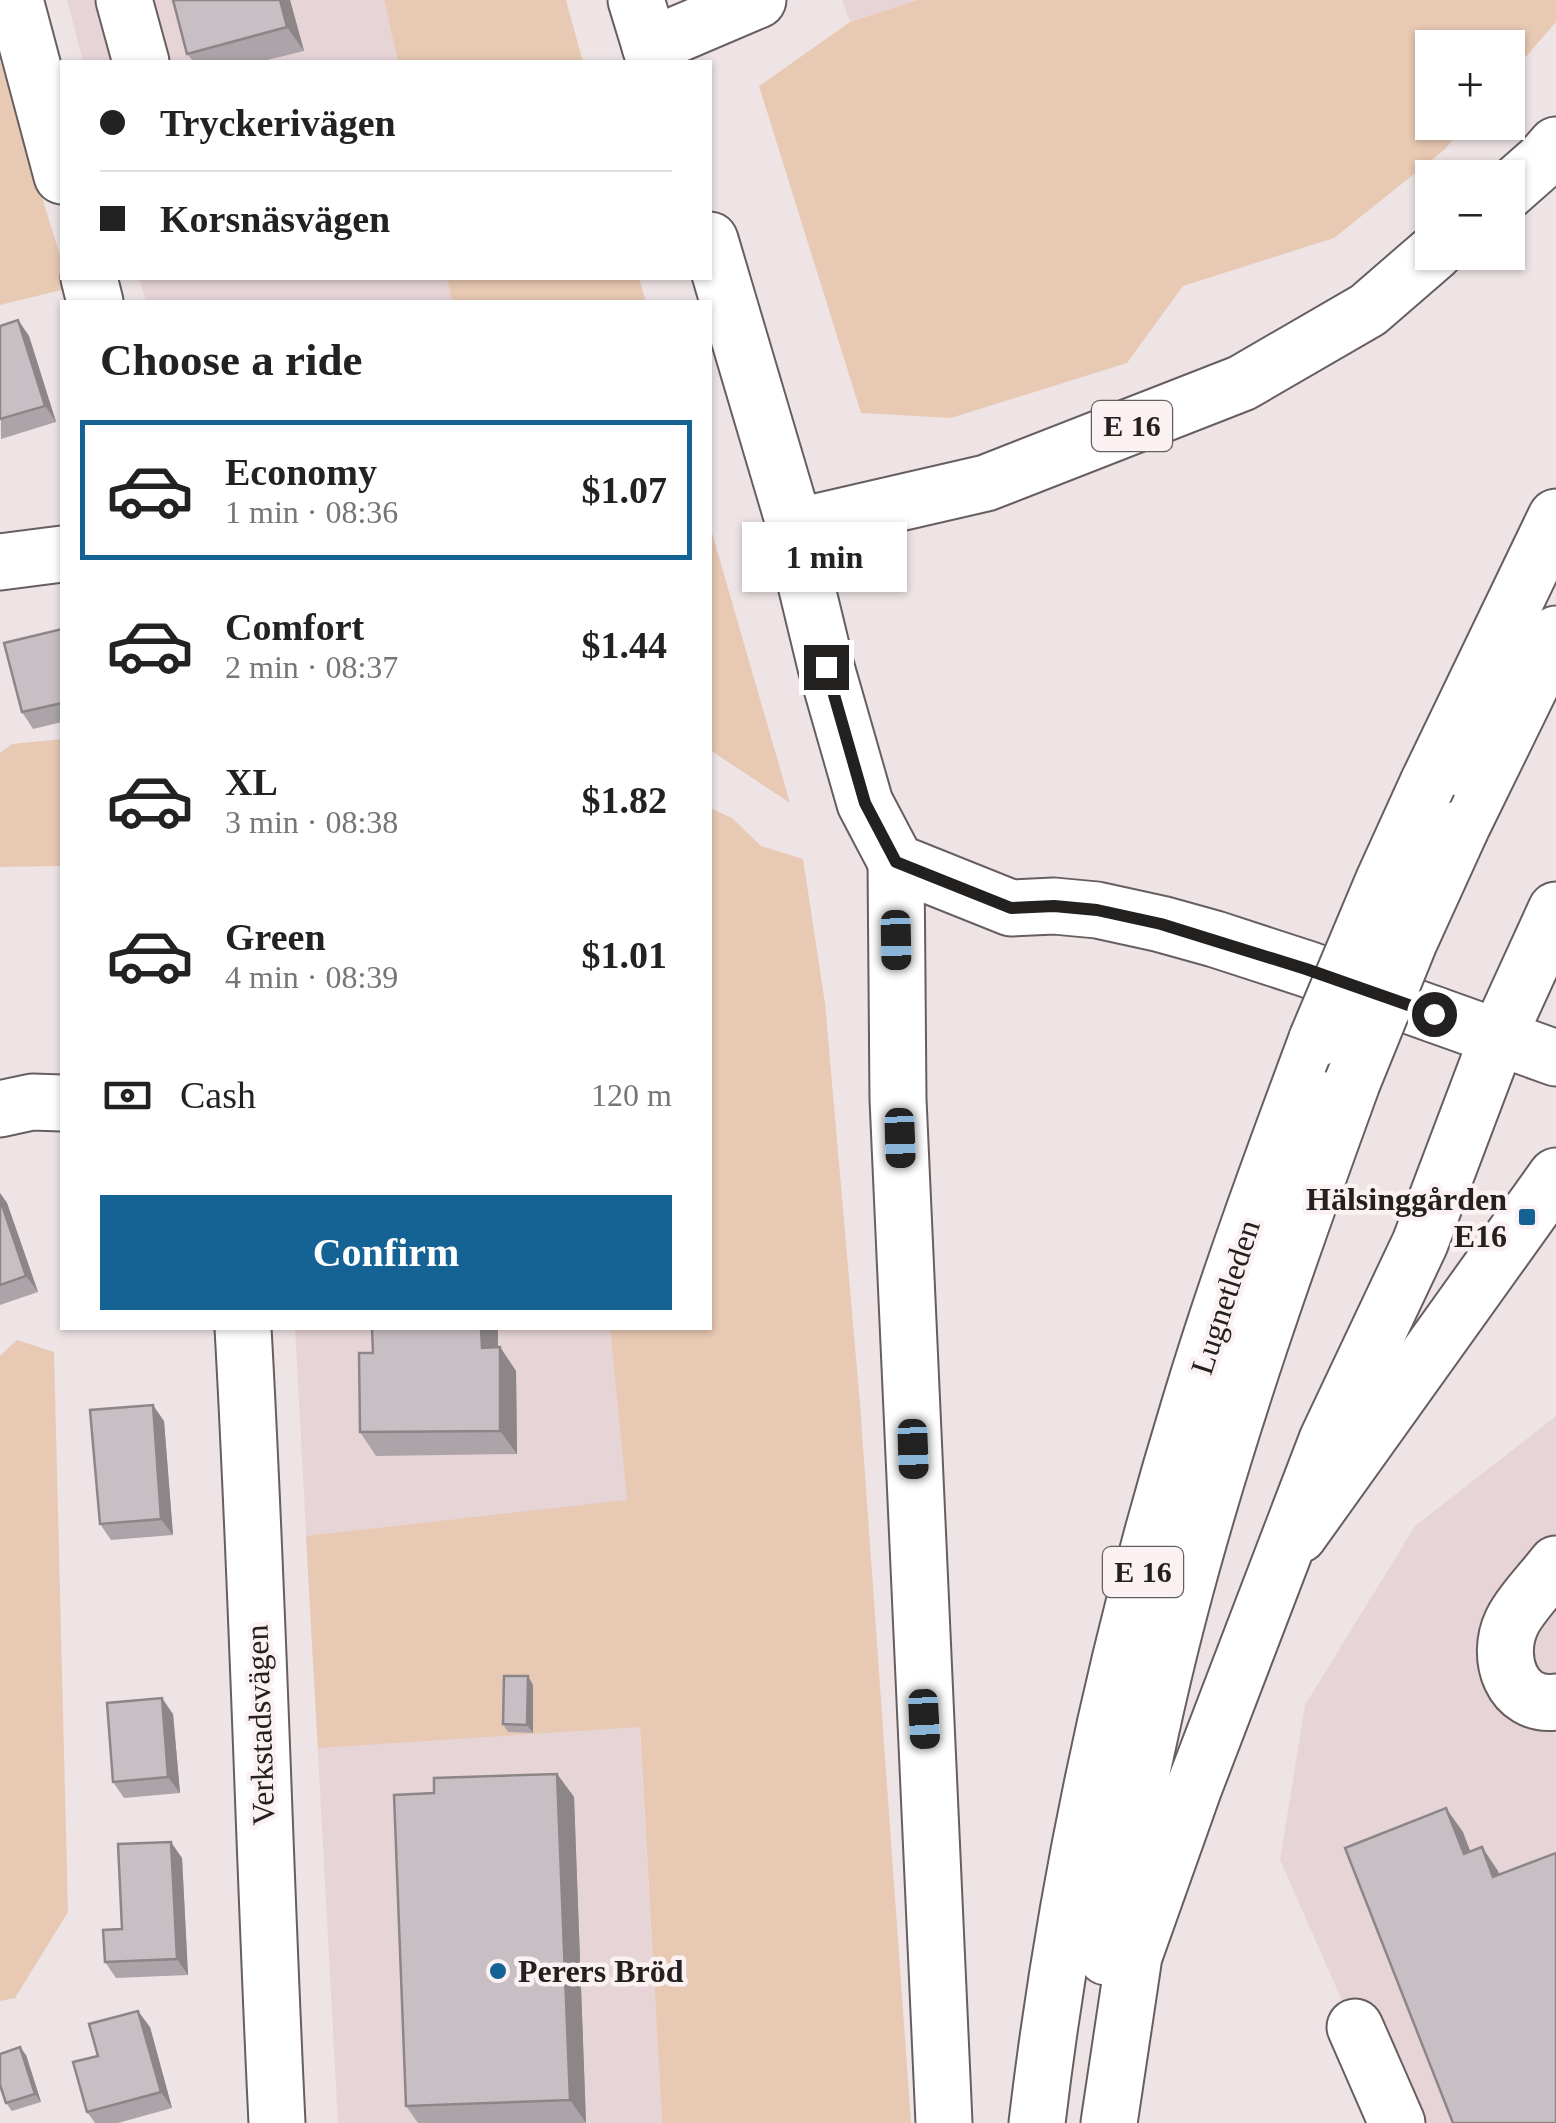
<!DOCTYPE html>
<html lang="en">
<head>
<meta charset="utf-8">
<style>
	:root { --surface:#fff; --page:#f2f2f2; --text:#222; --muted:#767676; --line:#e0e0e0; --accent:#156295 }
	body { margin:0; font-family:Georgia,serif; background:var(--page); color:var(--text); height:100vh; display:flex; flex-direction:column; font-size:38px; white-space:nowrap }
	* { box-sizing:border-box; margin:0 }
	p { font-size:32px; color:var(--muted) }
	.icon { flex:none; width:55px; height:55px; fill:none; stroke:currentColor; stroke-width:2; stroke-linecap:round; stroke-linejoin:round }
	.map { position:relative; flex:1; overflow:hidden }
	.side { position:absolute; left:60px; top:300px; width:652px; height:1030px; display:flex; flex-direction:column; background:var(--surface); border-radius:0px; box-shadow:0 2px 8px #0004 }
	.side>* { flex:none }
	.banner { position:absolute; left:60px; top:60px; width:652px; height:220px; border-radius:0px; box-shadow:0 2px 8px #0004; display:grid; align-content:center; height:220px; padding:0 40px; background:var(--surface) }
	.buttons { position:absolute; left:1415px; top:30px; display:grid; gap:20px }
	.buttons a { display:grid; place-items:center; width:110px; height:110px; border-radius:0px; background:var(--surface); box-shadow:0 2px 8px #0004; font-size:50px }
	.end { position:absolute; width:45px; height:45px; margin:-22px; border:12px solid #232020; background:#fff; box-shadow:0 0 0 5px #fff }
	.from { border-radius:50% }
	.bubble { position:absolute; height:70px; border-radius:0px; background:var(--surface); box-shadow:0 2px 8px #0004; font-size:32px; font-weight:800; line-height:70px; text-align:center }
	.car { position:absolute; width:30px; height:60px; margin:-30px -15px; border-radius:12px; box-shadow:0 0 8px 2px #0007; background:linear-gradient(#222 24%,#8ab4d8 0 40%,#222 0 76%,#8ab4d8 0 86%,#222 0) }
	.banner b { display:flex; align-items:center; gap:35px; height:95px; font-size:38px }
	.banner b+b { border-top:2px solid var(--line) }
	.banner i { width:25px; height:25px; background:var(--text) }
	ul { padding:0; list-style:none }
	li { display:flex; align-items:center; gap:30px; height:140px; margin:0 20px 15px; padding:0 20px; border:5px solid transparent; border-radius:0px }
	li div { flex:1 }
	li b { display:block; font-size:38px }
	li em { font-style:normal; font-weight:800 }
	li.active { border-color:var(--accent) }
	li>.icon { width:90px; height:90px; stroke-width:1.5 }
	h2 { padding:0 40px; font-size:45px; line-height:120px }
	.pay { display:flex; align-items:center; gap:25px; height:110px; padding:0 40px; font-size:38px }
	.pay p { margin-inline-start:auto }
	.primary-button { display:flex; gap:20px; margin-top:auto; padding:20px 40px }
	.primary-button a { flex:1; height:115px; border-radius:0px; background:var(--accent); color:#fff; font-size:40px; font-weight:800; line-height:115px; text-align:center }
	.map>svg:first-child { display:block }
	.built { fill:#e7d4d7 }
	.green { fill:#e8c9b3 }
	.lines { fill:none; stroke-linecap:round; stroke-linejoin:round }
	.minor-casing { stroke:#675e60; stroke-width:59 }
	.highway-casing { stroke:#675e60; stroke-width:59 }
	.minor { stroke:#fff; stroke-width:55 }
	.highway { stroke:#fff; stroke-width:55 }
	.highway-bridge-casing { stroke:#675e60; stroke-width:59; stroke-linecap:butt }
	.highway-bridge { stroke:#fff; stroke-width:55 }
	.wall { fill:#aca4a9 }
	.shaded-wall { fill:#8c8689 }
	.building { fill:#c8bfc4; stroke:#8c8689; stroke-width:2.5 }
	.route { stroke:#232020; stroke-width:12 }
	.poi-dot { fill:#156295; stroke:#fcf1f2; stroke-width:4 }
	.labels { text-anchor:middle; stroke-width:9; stroke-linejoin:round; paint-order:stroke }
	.shield { fill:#fcf1f2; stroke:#645f5f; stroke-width:2.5 }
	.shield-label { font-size:30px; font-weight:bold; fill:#232020 }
	.poi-label { font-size:32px; font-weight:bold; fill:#232020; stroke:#fcf1f2; text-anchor:end }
	.street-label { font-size:32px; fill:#232020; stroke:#fcf1f2 }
</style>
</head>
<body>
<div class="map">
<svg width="1556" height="2123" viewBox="0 0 1556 2123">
	<rect width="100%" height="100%" fill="#eee4e5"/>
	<g class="built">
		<path d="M67 0H384L398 62H83Z"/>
		<path d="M842 0H918L850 22Z"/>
		<path d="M139 278H447L452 302H146Z"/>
		<path d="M295 1328H610L627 1500 662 2123H338Z"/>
		<path d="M1556 1416V2123H1396L1280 1860 1305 1705 1415 1526Z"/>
	</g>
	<g class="green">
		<path d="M384 0H566L583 62H398Z"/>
		<path d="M918 0H1556V22L1508 77V48H1432V122L1468 123 1444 150 1334 238 1183 286 1127 363 951 418 861 413 759 86 850 22Z"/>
		<path d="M0 61 62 262V278L70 288 0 305Z"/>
		<path d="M447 278H639L646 302H452Z"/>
		<path d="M710 526 790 803 710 750Z"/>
		<path d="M62 739V866L0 867V753L12 744Z"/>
		<path d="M710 808 732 818 761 846 803 859 825 1003 860 1404 911 2123H662L640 1727 318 1748 306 1536 627 1500 610 1328H710Z"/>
		<path d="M17 1340 54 1352 68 1912 15 1998 0 2001V1356Z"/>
	</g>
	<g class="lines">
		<defs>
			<g id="minor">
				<path d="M15 0 62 176"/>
				<path d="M124 0 141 62"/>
				<path d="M636 0 655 62"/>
				<path d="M650 46 758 0"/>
				<path d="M710 240 795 527 796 543 826 667 865 803 896 862 1011 908 1054 906 1097 910 1161 924 1215 939 1307 969 1556 1058"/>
				<path d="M89 278 95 302"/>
				<path d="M0 562 62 554"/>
				<path d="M0 1109 32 1102 62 1103"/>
				<path d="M243 1328C258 1593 264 1858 277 2123"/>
				<path d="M1299 1535 1556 1176"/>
				<path d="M1556 1564C1544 1580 1520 1605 1512 1622 1495 1657 1511 1708 1556 1702"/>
				<path d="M1355 2027 1397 2123"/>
			</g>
			<g id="highway">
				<path d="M1508 191 1541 162 1556 145"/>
				<path d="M795 527 986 483 1242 383 1368 310 1435 252"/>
				<path d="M1428 783 1556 517"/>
				<path d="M1461 828 1556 634"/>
				<path d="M896 862 898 1099 944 2123"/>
				<path d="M1106 1957C1127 1840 1150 1723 1180 1609 1227 1430 1289 1256 1352 1083"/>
				<path d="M1037 2123C1066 1879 1118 1639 1190 1404 1227 1281 1272 1160 1317 1039"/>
				<path d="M1109 2123 1134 1956 1193 1790 1327 1440 1420 1243 1498 1037 1556 910"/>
			</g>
		</defs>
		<use href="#minor" class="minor-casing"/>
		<use href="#highway" class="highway-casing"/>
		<use href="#minor" class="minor"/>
		<use href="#highway" class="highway"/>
		<defs>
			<g id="highway-bridge">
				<path d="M1317 1039 1383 882 1428 783"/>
				<path d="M1352 1083 1410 940 1461 828"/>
			</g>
		</defs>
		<use href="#highway-bridge" class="highway-bridge-casing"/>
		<use href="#highway-bridge" class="highway-bridge"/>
	</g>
	<g class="wall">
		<path d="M290 0 304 51 259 62H194L187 54Z"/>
		<path d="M18 320 29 336 56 422 1 439 0 326Z"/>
		<path d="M62 629V722L33 729 22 712Z"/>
		<path d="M0 1193 7 1203 38 1292 0 1305Z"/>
		<path d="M498 1328V1347H500L516 1371 517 1454 376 1456 360 1432 373 1353Z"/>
		<path d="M164 1421 173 1535 111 1540 100 1524Z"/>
		<path d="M533 1685V1733L508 1732 503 1724Z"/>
		<path d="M173 1714 180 1793 124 1798 113 1782Z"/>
		<path d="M557 1774 574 1797 586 2123H418L406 2106Z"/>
		<path d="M182 1858 188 1975 116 1978 105 1962 122 1929Z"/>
		<path d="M150 2027 172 2108 118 2123H95L87 2112 98 2056Z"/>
		<path d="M26 2055 41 2102 12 2111 6 2103Z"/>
	</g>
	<g class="shaded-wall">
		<path d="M280 0H290L304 51 287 27Z"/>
		<path d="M18 320 29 336 56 422 45 406Z"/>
		<path d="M0 1193 7 1203 38 1292 26 1276 0 1199Z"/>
		<path d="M481 1328H498V1371L482 1348Z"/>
		<path d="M500 1347 516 1371 517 1454 500 1431Z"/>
		<path d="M153 1405 164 1421 173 1535 161 1519Z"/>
		<path d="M528 1676 533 1685V1733L527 1725Z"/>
		<path d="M162 1698 173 1714 180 1793 168 1777Z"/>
		<path d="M557 1774 574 1797 586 2123 570 2100Z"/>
		<path d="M1446 1808 1463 1832 1480 1877 1464 1854Z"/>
		<path d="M171 1842 182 1858 188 1975 177 1959Z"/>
		<path d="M1482 1847 1498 1871 1510 1901 1493 1877Z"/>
		<path d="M138 2011 150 2027 172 2108 161 2092Z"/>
		<path d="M20 2047 26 2055 41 2102 35 2094Z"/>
	</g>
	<g class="building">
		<path d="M173 0H280L287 27 187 54Z"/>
		<path d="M18 320 45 406 0 419V326Z"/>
		<path d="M62 629V703L22 712 4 643Z"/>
		<path d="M0 1199 26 1276 0 1285Z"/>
		<path d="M372 1328H481L482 1348 500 1347V1431L360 1432 359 1353H373Z"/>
		<path d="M153 1405 161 1519 100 1524 90 1410Z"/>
		<path d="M504 1676H528L527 1725 503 1724Z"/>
		<path d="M162 1698 168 1777 113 1782 107 1703Z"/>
		<path d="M557 1774 570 2100 406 2106 394 1795 434 1793V1778Z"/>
		<path d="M1446 1808 1464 1854 1482 1847 1493 1877 1556 1853V2123H1453L1345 1848Z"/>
		<path d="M171 1842 177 1959 105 1962 103 1930 122 1929 118 1844Z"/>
		<path d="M138 2011 161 2092 87 2112 73 2062 98 2056 89 2024Z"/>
		<path d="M20 2047 35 2094 6 2103 0 2085V2054Z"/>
	</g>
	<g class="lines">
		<path class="route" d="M826 667 865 803 896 862 1011 908 1054 906 1097 910 1161 924 1306 969 1434 1014"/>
	</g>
	<g class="poi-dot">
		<rect x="1517" y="1207" width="20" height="20" rx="5"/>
		<circle cx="498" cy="1971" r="10"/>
	</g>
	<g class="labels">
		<g class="shield">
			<rect x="1092" y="401" width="80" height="50" rx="8"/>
			<rect x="1103" y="1547" width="80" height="50" rx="8"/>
		</g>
		<g class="shield-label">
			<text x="1132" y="436">E 16</text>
			<text x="1143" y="1582">E 16</text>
		</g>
		<g class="poi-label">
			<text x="1507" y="1210">Hälsinggården<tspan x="1507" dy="37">E16</tspan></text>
			<text x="518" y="1982" text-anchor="start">Perers Bröd</text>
		</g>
		<g class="street-label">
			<text transform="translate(1225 1297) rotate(-72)" y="11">Lugnetleden</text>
			<text transform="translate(260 1725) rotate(-92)" y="11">Verkstadsvägen</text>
		</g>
	</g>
</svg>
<div class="buttons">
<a>+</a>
<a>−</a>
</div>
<i class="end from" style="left:1434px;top:1014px"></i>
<i class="end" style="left:826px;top:667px"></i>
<div class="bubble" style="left:742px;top:522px;width:165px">1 min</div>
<i class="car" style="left:896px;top:940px;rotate:179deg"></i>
<i class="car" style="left:900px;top:1138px;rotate:178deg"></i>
<i class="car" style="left:913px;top:1449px;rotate:178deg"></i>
<i class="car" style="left:924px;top:1719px;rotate:177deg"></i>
<div class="banner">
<b><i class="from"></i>Tryckerivägen</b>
<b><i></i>Korsnäsvägen</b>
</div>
<section class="side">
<h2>Choose a ride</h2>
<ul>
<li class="active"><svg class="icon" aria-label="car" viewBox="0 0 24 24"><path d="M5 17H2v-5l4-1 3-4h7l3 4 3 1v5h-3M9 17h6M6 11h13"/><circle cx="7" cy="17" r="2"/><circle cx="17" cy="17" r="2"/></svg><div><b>Economy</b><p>1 min · 08:36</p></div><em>$1.07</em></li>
<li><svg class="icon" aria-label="car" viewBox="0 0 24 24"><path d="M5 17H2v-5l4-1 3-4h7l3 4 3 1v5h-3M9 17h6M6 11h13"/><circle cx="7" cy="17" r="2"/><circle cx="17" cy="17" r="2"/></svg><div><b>Comfort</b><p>2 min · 08:37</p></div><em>$1.44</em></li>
<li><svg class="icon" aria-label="car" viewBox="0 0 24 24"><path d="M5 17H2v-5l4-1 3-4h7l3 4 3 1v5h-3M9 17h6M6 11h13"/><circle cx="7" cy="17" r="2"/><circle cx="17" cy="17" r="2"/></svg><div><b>XL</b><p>3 min · 08:38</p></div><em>$1.82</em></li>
<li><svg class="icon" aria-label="car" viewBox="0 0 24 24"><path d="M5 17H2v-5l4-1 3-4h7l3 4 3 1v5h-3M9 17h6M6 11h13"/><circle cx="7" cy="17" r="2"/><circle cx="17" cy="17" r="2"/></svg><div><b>Green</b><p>4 min · 08:39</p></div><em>$1.01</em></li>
</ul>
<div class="pay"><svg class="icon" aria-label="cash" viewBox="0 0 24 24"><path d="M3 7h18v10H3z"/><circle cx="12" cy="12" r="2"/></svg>Cash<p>120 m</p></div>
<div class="primary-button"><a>Confirm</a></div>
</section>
</div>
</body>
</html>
